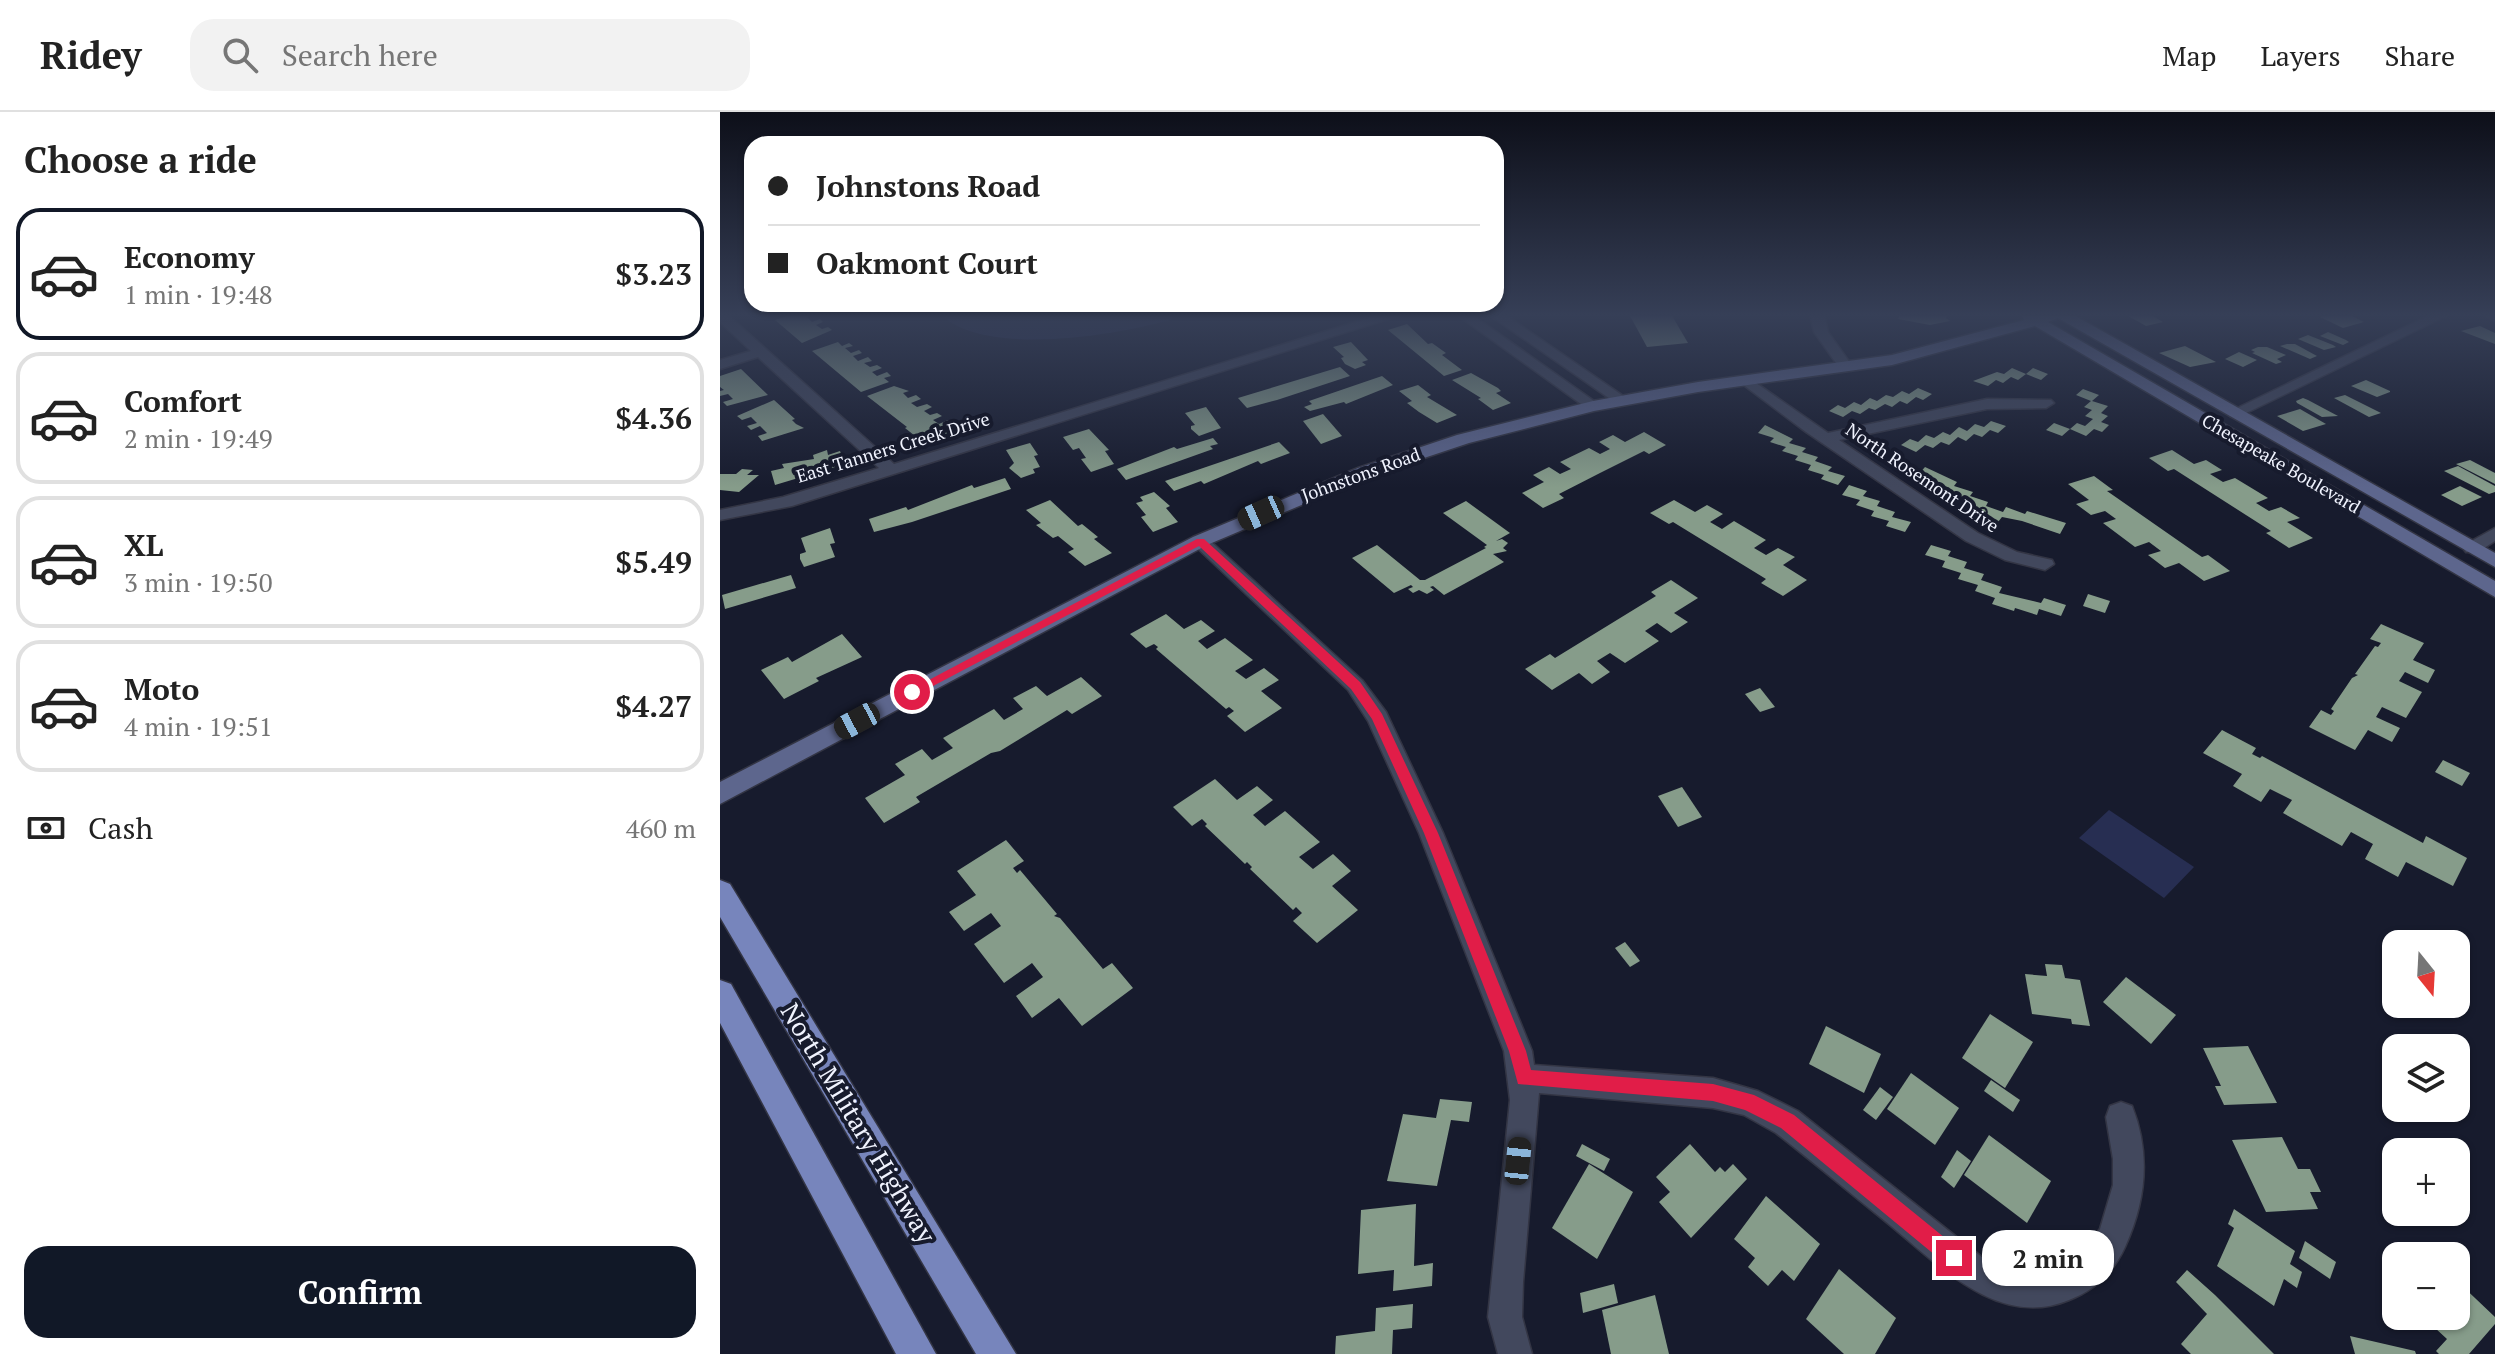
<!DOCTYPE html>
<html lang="en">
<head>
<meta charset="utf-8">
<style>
	:root { --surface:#fff; --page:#f2f2f2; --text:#222; --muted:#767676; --line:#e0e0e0; --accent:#111827 }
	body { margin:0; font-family:"PT Serif",serif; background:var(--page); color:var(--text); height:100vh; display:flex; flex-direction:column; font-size:30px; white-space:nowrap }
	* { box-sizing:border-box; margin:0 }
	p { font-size:26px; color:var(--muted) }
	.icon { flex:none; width:44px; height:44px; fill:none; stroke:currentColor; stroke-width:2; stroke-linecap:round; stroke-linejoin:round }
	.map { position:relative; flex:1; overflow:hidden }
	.details { display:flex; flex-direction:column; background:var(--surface); width:720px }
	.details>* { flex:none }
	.top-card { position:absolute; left:24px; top:24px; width:760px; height:176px; border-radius:24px; box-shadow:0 2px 6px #0004; display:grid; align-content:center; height:176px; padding:0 24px; background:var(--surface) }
	.needle { width:52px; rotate:162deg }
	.fabs { position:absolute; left:1662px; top:818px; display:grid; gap:16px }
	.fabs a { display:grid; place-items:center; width:88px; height:88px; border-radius:16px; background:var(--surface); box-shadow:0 2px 6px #0004; font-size:40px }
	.end { position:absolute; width:36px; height:36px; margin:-18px; border:10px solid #e11d48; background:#fff; box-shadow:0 0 0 4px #fff }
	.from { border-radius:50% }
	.bubble { position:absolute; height:56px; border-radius:24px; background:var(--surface); box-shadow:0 2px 6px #0004; font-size:26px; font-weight:700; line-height:56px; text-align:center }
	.car { position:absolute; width:24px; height:48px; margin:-24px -12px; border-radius:10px; box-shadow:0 0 6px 2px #0007; background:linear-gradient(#222 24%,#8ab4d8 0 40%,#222 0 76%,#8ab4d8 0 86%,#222 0) }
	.top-card b { display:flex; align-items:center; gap:28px; height:76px; font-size:30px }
	.top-card b+b { border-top:2px solid var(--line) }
	.top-card i { width:20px; height:20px; background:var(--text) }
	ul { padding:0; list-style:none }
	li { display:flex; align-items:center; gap:24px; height:132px; margin:0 16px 12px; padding:0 8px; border:4px solid var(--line); border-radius:24px }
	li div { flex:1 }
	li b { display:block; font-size:30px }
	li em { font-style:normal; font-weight:700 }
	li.on { border-color:var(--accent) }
	li>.icon { width:72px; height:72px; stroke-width:1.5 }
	h2 { padding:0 24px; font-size:36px; line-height:96px }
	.pay { display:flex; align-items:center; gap:20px; height:88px; padding:0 24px; font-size:30px }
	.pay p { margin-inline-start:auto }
	.button { display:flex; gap:16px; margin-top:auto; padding:16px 24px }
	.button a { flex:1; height:92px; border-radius:24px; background:var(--accent); color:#fff; font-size:32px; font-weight:700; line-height:92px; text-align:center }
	header { display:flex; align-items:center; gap:48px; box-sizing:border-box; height:112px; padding:0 40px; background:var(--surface); border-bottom:2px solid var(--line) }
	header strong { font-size:38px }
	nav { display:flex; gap:44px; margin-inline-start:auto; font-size:28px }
	.search { width:560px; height:72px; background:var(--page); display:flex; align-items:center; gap:20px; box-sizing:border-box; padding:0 28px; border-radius:24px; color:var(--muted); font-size:30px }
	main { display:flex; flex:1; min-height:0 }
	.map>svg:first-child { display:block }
	.green { fill:#272e52 }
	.building { fill:#869c8a }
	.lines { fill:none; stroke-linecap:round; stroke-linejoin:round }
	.street-casing { stroke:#333544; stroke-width:3 }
	.secondary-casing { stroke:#333544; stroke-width:3 }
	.primary-casing { stroke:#333544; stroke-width:3 }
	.street { fill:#42485d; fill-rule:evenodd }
	.secondary { fill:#5d668d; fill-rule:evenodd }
	.primary { fill:#7785bc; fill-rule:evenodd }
	.route { fill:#e11d48 }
	.labels { text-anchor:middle; stroke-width:8; stroke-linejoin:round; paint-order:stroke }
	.far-street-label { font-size:18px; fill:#f0f3fe; stroke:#171b2d }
	.near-street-label { font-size:26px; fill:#f0f3fe; stroke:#171b2d }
</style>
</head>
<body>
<header>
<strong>Ridey</strong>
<div class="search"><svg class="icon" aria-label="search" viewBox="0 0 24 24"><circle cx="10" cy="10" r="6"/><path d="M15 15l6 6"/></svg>Search here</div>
<nav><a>Map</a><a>Layers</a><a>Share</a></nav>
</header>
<main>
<section class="details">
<h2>Choose a ride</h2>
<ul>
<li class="on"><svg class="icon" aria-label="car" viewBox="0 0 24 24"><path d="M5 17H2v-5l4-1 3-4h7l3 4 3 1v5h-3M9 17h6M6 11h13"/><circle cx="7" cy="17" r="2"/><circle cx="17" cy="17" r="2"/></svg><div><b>Economy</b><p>1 min · 19:48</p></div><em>$3.23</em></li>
<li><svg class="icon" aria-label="car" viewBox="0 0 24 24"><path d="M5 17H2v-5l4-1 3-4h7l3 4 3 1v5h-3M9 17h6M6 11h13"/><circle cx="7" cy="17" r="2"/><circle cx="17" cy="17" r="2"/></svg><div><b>Comfort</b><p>2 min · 19:49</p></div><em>$4.36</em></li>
<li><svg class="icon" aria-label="car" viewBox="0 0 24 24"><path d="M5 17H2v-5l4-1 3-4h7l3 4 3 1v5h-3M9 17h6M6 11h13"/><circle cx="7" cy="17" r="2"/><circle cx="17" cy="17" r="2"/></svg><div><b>XL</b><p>3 min · 19:50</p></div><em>$5.49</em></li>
<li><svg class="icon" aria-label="car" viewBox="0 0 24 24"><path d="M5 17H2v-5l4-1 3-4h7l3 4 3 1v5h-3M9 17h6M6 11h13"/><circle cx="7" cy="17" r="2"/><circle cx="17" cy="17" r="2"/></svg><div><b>Moto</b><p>4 min · 19:51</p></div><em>$4.27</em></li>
</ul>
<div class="pay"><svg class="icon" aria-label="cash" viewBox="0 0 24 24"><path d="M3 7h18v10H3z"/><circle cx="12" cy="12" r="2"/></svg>Cash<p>460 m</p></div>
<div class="button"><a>Confirm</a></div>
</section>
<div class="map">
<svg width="1775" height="1242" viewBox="0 0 1775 1242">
	<rect width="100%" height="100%" fill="#171b2d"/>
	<g class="green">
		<path d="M220 202H450L453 207C399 223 265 246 220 202Z"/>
		<path d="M1389 698 1474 755 1444 786 1359 726Z"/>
	</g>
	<g class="building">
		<path d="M73 202H93L87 205 92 210 100 207 103 210 96 213 102 217 108 215 112 218 82 231 55 208Z"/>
		<path d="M909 202H951L968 231 927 235Z"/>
		<path d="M1180 202H1228L1226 206 1230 209 1210 213 1178 207Z"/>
		<path d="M1405 202H1429L1443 210 1426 214Z"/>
		<path d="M1608 202H1628L1644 210 1623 216 1600 205Z"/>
		<path d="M687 212 708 232 712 231 726 241 722 243 742 258 724 264 668 218Z"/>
		<path d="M1760 214 1775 221V232L1741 219Z"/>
		<path d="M1608 220 1626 228 1629 230 1623 233 1600 224Z"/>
		<path d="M1588 223 1613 233 1616 235 1604 238 1578 227Z"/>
		<path d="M118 230 122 234 129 231 133 234 125 236 131 241 139 238 142 241 133 244 138 249 148 245 152 249 144 251 150 255 157 253 162 256 152 260 157 264 167 260 171 264 164 266 169 270 141 280 92 239Z"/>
		<path d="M631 230 648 248 642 250 646 253 635 257 625 252 621 246 624 245 613 235Z"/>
		<path d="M1567 232H1575L1597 244 1590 247 1560 234Z"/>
		<path d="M1465 234 1496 250 1470 255 1439 241Z"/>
		<path d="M1538 235H1547L1566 243 1557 247 1562 250 1556 252 1532 241 1535 240 1531 238Z"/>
		<path d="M1519 240 1537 248 1523 255 1505 247Z"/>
		<path d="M620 255 630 264 557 288 527 296 518 286Z"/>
		<path d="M1292 256 1306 262 1313 256 1328 262 1321 268 1306 262 1298 268 1291 265 1283 271 1276 268 1268 274 1253 269 1277 260 1284 262Z"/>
		<path d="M21 257 48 283 7 294 3 290 13 287 8 282 0 284V279L4 278 0 275V264Z"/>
		<path d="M751 261 778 276 781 279 776 281 791 291 773 298 758 287 761 286 732 268Z"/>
		<path d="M662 264 673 273 626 292 624 290 590 299 584 295 592 292 589 289Z"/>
		<path d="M1646 268 1670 279V280L1657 285 1631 274Z"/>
		<path d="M698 273 711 283 707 285 737 303 717 311 699 300 687 291 692 289 679 279Z"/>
		<path d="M174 274 189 279 183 281 188 286 196 283 201 287 191 291 197 295 207 292 212 295 204 299 210 303 217 301 222 304 213 308 219 312 228 308 234 313 226 316 231 320 204 331 185 316 187 315 147 284Z"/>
		<path d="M1198 276 1212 282 1203 288 1196 285 1187 292 1180 289 1172 295 1165 292 1155 298 1149 296 1140 302 1132 299 1123 305 1109 299 1118 293 1125 296 1134 290 1141 293 1150 286 1157 289 1166 283 1173 285 1182 279 1189 282Z"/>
		<path d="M1363 277 1379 283 1372 289 1388 294 1381 301 1388 304 1381 310 1389 313 1382 320 1374 317 1366 324 1350 317 1342 324 1326 318 1334 311 1350 317 1357 311 1365 314 1373 307 1365 304 1372 298 1364 295 1371 289 1356 283Z"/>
		<path d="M1625 283 1661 301 1649 305 1614 286Z"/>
		<path d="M1583 286 1588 288 1618 304 1602 305 1577 291 1576 289Z"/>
		<path d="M54 288 75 307 72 308 76 312 84 316 42 329 38 324 47 321 40 314 31 318 27 314 37 311 31 305 22 308 17 304Z"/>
		<path d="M486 295 501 316 479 324 471 317V314L475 313 465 301Z"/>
		<path d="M1580 297 1606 312 1583 319 1557 304Z"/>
		<path d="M603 302 622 324 601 332 583 309Z"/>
		<path d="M1271 309 1286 314 1278 321 1270 318 1262 325 1254 322 1246 329 1238 325 1229 333 1221 330 1213 336 1205 333 1196 340 1181 333 1190 327 1198 330 1206 323 1214 326 1223 320 1230 323 1239 315 1247 319 1255 312 1264 315Z"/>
		<path d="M1045 313 1073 327 1069 331 1086 336 1082 340 1098 345 1095 349 1112 355 1108 359 1125 364 1118 373 1101 367 1104 363 1088 358 1091 353 1075 348 1078 344 1062 339 1066 335 1050 330 1054 326 1038 321Z"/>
		<path d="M369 317 389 338 385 339 394 352 371 360 361 347 366 346 359 336 353 338 343 325Z"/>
		<path d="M924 320 946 333 929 342 924 339 880 361 839 382 844 386 823 396 802 381 824 370 813 363 829 355 840 362 851 357 840 350 869 336 880 342 890 337 879 330 893 323 905 330Z"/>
		<path d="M493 326 498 332 490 334 493 337 406 368 397 357 454 335 457 337Z"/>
		<path d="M559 330 570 341 541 352 538 349 484 372 481 369 454 379 445 369Z"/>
		<path d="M310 331 318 343 314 344 320 355 313 357 315 361 301 366 289 356 294 351 286 338Z"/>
		<path d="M107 338 108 343 120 339 125 352 55 373 51 359 64 356 62 352 94 347 93 343Z"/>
		<path d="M1452 338 1474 352 1486 348 1502 358 1490 362 1503 370 1515 366 1548 386 1536 391 1549 399 1561 395 1580 406 1567 410 1593 426 1569 436 1546 421 1551 419 1454 357 1448 359 1429 346Z"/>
		<path d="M1750 348 1775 361V372L1736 352Z"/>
		<path d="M1738 354 1775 374V380L1769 382 1724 359Z"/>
		<path d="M1205 355 1237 370 1234 374 1253 380 1250 384 1268 390 1266 394 1283 400 1286 395 1305 402 1307 399 1346 411 1340 422 1302 409 1282 405 1278 410 1259 404 1262 399 1243 393 1246 389 1228 383 1231 379 1213 373 1216 369 1198 363Z"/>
		<path d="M22 357 33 358 27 363H39L19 380 0 378V362H16Z"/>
		<path d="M1374 364 1393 378 1387 379 1476 441 1482 445 1488 443 1510 459 1484 469 1459 451 1445 456 1428 443 1441 439 1429 430 1415 435 1383 411 1396 407 1385 399 1371 403 1356 392 1369 388 1348 372Z"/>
		<path d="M285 366 291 377 192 410 154 420 149 407 186 395 188 398 252 373 254 376Z"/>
		<path d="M1129 373 1147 379 1143 384 1160 389 1157 394 1175 400 1172 405 1191 410 1185 420 1166 414 1169 409 1151 404 1154 399 1136 393 1140 388 1122 383Z"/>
		<path d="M1740 374 1762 385 1742 394 1721 383Z"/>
		<path d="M434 380 450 394 446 396 458 410 433 420 421 405 426 403 416 391 423 389 420 385Z"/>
		<path d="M330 388 358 414 362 412 378 425 374 427 392 441 365 454 348 440 354 437 338 424 333 426 316 413 321 411 306 398Z"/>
		<path d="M954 388 975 400 987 393 1003 402 990 410 1002 417 1014 409 1046 428 1034 436 1046 443 1058 436 1075 445 1063 453 1087 468 1063 484 1041 471 1046 467 953 410 949 412 930 401Z"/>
		<path d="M746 389 790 421 776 429 782 427 788 431 783 436 787 439 773 442 784 450 724 483 713 474 710 475 714 478 707 482 699 478 693 481 688 477 693 475 691 473 674 481 632 446 657 433 700 468H705L766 436 764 435 767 433 723 401Z"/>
		<path d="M110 416 115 431 110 432 115 445 84 455 80 447V442L86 440 81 426Z"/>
		<path d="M1211 433 1231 439 1228 444 1247 450 1244 456 1264 462 1261 468 1282 475 1279 481 1321 491 1324 486 1346 493 1341 504 1319 497 1317 503 1295 496 1294 499 1272 492 1275 486 1255 479 1258 473 1238 467 1241 461 1222 455 1225 449 1205 443Z"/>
		<path d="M71 463 76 476 5 497 2 483Z"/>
		<path d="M951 468 978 486 954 501 968 510 951 521 937 511 925 519 939 529 905 551 890 541 877 549 890 560 872 572 859 561 832 578 805 557 830 542 835 546 936 484 931 480Z"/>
		<path d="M1368 482 1390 489 1385 501 1363 494Z"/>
		<path d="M446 502 464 517 481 508 495 519 478 529 487 537 505 526 533 548 515 559 526 567 544 556 559 568 541 579 562 596 525 620 507 604 514 599 509 595 506 597 436 537 438 535 434 532 426 536 410 522Z"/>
		<path d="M1661 512 1704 531 1693 548 1715 558 1708 571 1685 560 1679 569 1702 580 1686 606 1662 595 1656 605 1680 616 1672 630 1648 618 1635 638 1589 615 1601 598 1611 603 1614 599 1611 597 1632 566 1638 563 1635 562 1655 534 1658 535 1661 531 1650 527Z"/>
		<path d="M122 522 142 545 96 566 99 569 64 587 41 558 68 545 72 550Z"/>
		<path d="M361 565 382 584 352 602 347 598 280 639 271 641 196 685 200 690 164 711 145 686 185 663 175 652 202 637 212 648 233 636 223 626 274 597 284 608 303 597 293 586 316 574 327 584Z"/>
		<path d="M1040 576 1055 595 1040 600 1025 582Z"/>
		<path d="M1502 618 1536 636 1532 642 1540 646 1542 644 1703 731 1706 724 1747 746 1733 774 1686 750 1678 765 1645 747 1653 732 1631 720 1622 734 1563 701 1572 688 1550 677 1541 690 1513 674 1522 662 1483 641Z"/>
		<path d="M1723 648 1750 661 1742 674 1715 660Z"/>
		<path d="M495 667 517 688 537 674 553 688 533 703 545 714 565 699 600 730 579 745 593 757 613 742 631 759 612 774 638 798 597 831 573 809 582 801 576 795 573 798 530 757 532 755 527 750 525 752 485 714 487 712 482 707 472 714 453 695Z"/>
		<path d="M962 675 982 705 958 715 938 684Z"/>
		<path d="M286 728 304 749 293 756 297 761 300 758 337 802 334 804 340 806 383 857 392 851 413 876 362 914 339 886 312 906 296 884 323 865 312 851 284 871 254 832 281 814 271 801 244 819 229 800 256 783 237 759Z"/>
		<path d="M905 830 920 849 910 855 895 836Z"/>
		<path d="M1325 852 1342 853 1345 866 1360 868 1370 914 1352 912 1351 907 1312 902 1305 862 1327 864Z"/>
		<path d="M1406 865 1456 903 1431 932 1383 890Z"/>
		<path d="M1270 902 1313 930 1285 976 1242 946Z"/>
		<path d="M1106 914 1161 942 1144 981 1089 952Z"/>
		<path d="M1528 934 1557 991 1504 993 1495 974H1501L1483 936Z"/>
		<path d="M1191 961 1239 996 1215 1033 1167 997Z"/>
		<path d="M1271 968 1300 988 1293 1000 1264 979Z"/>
		<path d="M1160 975 1173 985 1156 1008 1143 998Z"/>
		<path d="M720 987 752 990 749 1010 731 1008 717 1074 667 1069 683 1002 716 1006Z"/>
		<path d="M1269 1023 1331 1069 1307 1111 1244 1063Z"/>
		<path d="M1562 1025 1578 1057H1590L1601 1080H1590L1598 1097 1546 1100 1512 1028Z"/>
		<path d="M862 1032 890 1047 884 1059 856 1044Z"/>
		<path d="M970 1032 995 1060 1000 1055 1005 1060 1013 1052 1027 1067 971 1126 939 1090 950 1080 936 1065Z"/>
		<path d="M1237 1038 1251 1049 1234 1076 1221 1065Z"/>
		<path d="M869 1052 913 1080 877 1147 832 1116Z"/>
		<path d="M1046 1084 1100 1132 1074 1169 1062 1158 1048 1174 1028 1155 1035 1146 1014 1127Z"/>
		<path d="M696 1092 694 1154 713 1151 712 1174 673 1179 674 1158 638 1162 641 1098Z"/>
		<path d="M1514 1097 1575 1139 1570 1152 1582 1160 1577 1176 1564 1167 1554 1194 1497 1154 1514 1116 1508 1112Z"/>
		<path d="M1585 1129 1616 1150 1610 1167 1579 1146Z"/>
		<path d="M1119 1157 1176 1206 1155 1242H1124L1086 1207Z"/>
		<path d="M1467 1158 1495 1183 1554 1242H1471L1461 1232 1487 1202 1456 1170Z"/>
		<path d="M1736 1168 1775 1205V1212L1749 1242H1719L1716 1239 1727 1227 1702 1204H1736Z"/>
		<path d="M894 1172 898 1191 863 1201 860 1181Z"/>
		<path d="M935 1183 949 1242H891L882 1198Z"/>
		<path d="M693 1192 692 1216 673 1218 672 1242H615L616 1224 655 1219 656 1196Z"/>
		<path d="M1630 1224 1695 1239 1696 1242H1635Z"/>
	</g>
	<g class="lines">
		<defs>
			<g id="street">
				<path d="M0 202H7L174 352 662 202H684L72 394 0 408V398L63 385 159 356 38 245 0 257V248L31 239 0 210Z"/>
				<path d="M736 202H751L881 294 878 297H868Z"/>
				<path d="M768 202H784L909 288 901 293 896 291Z"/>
				<path d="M1090 202H1104L1108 220 1133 255 1131 258H1121L1094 220Z"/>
				<path d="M1712 202H1730L1520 304H1510L1507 301Z"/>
				<path d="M1762 202H1775V209Z"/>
				<path d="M1026 264 1108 321 1267 287 1331 288 1334 291 1326 296 1267 297 1119 328 1258 421 1297 440 1332 448 1334 452 1325 458 1285 448 1246 429 1086 320 1021 271V265Z"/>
				<path d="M1775 416V429L1758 440H1746L1743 436 1746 432Z"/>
				<path d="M480 423 486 425 642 568 666 600 723 721 812 939 814 953 993 966 1038 979 1078 999 1268 1150 1307 1163 1341 1158 1356 1148 1380 1117 1393 1073V1047L1386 1005 1390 994 1401 990 1412 994C1431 1042 1426 1089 1405 1135 1393 1161 1375 1178 1349 1188 1277 1218 1216 1150 1165 1109 1129 1080 1093 1050 1056 1021L1024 1003 993 996 819 981 803 1170 802 1205 812 1242H778L768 1205 790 988 784 939 699 721 648 609 628 578 474 433 471 429Z"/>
			</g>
			<path id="secondary" d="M1302 202H1352L1775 441V455L1338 206 1328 210 1775 469V485L1315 214 1172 253 978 280 874 299 749 331 650 364 487 433 0 692V670L473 425 638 356 737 323 873 289 978 270 1172 243 1304 208Z"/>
			<g id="primary">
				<path d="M0 768 10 772 296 1242H256L0 805Z"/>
				<path d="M0 868 11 872 216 1242H176L0 911Z"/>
			</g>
		</defs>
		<use href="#street" class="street-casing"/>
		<use href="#secondary" class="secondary-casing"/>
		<use href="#primary" class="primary-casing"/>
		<use href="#street" class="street"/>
		<use href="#secondary" class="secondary"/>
		<use href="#primary" class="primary"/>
	</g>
	<linearGradient id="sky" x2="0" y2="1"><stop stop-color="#0d0f19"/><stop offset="0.54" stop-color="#363f57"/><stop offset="1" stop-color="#363f57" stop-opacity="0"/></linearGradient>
	<rect width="1775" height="376" fill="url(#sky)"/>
	<path class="route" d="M477 427H484L640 570 662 602 718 721 806 939 811 958 993 972 1034 983 1074 1003 1241 1139 1244 1146 1241 1153 1234 1155 1227 1153 1061 1016 1025 998 993 989 798 972 789 939 704 721 652 607 631 577 479 434 196 583H188L186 580Z"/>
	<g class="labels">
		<g class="far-street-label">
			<text transform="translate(173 336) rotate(-17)" y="6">East Tanners Creek Drive</text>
			<text transform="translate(1561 352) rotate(30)" y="6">Chesapeake Boulevard</text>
			<text transform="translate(641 363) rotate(-20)" y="6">Johnstons Road</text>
			<text transform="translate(1202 366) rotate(34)" y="6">North Rosemont Drive</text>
		</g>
		<g class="near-street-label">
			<text transform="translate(138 1011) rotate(59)" y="9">North Military Highway</text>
		</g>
	</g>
</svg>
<div class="fabs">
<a><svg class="needle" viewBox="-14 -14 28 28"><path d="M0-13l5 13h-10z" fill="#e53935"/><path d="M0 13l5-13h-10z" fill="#767676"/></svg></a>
<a><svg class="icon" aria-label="layers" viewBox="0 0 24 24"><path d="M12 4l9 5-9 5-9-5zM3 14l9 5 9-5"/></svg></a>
<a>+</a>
<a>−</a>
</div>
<i class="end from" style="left:192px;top:580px"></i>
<i class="end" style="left:1234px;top:1146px"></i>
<div class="bubble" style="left:1262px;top:1118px;width:132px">2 min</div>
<i class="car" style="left:541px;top:401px;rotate:246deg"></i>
<i class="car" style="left:137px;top:609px;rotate:242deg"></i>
<i class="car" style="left:798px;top:1049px;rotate:6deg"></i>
<div class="top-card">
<b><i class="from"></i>Johnstons Road</b>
<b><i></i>Oakmont Court</b>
</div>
</div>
</main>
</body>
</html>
